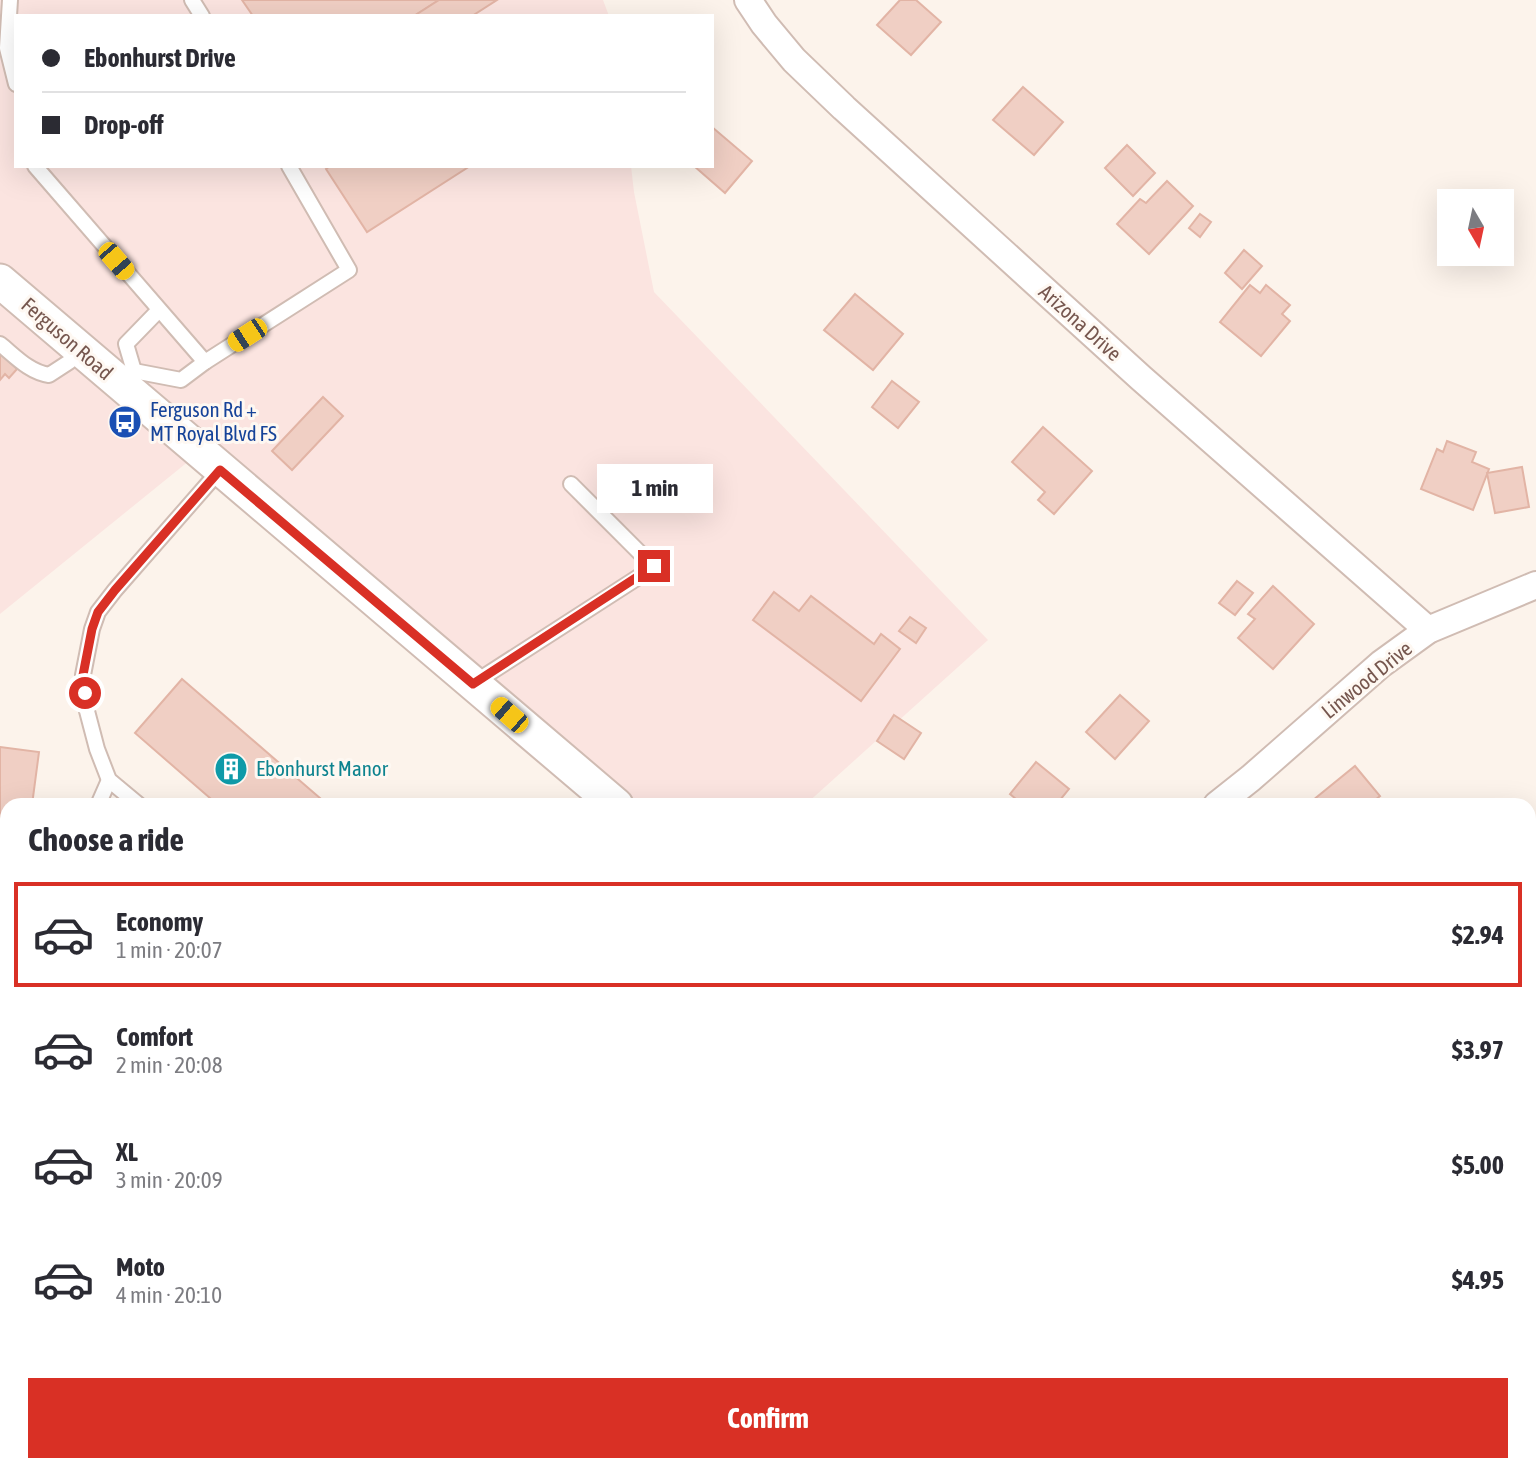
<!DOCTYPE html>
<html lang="en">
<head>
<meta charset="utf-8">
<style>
	:root { --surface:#fff; --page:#f2f2f3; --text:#2b2b33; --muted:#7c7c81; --line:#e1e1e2; --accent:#d93025 }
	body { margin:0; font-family:"Asap Condensed",sans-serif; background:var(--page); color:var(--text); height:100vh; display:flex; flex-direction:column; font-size:26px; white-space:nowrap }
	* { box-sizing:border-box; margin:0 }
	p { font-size:23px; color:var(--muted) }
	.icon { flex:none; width:38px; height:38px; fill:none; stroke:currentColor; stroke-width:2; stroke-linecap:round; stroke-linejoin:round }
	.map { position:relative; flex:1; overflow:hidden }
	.panel { position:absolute; left:0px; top:798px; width:1536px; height:674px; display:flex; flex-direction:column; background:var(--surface); border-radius:21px 21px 0 0; box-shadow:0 7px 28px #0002 }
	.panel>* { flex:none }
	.top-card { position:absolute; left:14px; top:14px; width:700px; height:154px; border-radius:0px; box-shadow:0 7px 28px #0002; display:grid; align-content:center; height:154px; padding:0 28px; background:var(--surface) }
	.needle { width:46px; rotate:171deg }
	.buttons { position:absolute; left:1437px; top:189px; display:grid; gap:14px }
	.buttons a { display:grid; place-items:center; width:77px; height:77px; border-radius:0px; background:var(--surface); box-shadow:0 7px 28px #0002; font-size:35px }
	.end { position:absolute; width:32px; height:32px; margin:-16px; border:9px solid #d93025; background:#fff; box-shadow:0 0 0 4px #fff }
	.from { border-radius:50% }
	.bubble { position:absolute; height:49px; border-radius:0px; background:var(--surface); box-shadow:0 7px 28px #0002; font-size:23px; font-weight:700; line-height:49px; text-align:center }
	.car { position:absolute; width:21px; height:42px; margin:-21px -10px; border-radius:9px; box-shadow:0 0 5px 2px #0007; background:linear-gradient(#f5c518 24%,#345 0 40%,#f5c518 0 76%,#345 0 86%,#f5c518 0) }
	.top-card b { display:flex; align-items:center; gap:24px; height:66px; font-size:26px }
	.top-card b+b { border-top:2px solid var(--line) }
	.top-card i { width:18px; height:18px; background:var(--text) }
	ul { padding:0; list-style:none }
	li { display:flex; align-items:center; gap:21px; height:105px; margin:0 14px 10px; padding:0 14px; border:4px solid transparent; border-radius:0px }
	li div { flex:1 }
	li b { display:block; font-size:26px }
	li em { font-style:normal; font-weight:700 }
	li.selected { border-color:var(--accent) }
	li>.icon { width:63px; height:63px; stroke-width:1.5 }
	h2 { padding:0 28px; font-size:32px; line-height:84px }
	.button { display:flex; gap:14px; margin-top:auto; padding:14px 28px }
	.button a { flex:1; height:80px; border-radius:0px; background:var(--accent); color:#fff; font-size:28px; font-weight:700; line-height:80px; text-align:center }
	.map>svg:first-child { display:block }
	.commercial { fill:#fbe4e0 }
	.building { fill:#f0cfc4; stroke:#e2b4a5; stroke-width:2 }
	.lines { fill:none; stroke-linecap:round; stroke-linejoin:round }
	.service-casing { stroke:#d0bcb3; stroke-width:18 }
	.minor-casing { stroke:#d0bcb3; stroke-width:30 }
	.tertiary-casing { stroke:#d0bcb3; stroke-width:37 }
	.service { stroke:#fff; stroke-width:14 }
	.minor { stroke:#fff; stroke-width:26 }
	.tertiary { stroke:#fff; stroke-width:33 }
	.route { stroke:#d93025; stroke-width:9 }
	.labels { text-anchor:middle; stroke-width:6; stroke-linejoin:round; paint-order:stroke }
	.street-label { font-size:21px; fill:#76574f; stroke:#fef8f2 }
	.transit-label { font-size:21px; fill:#164399; stroke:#fef8f2; text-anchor:start }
	.culture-label { font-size:21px; fill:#0d838f; stroke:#fef8f2; text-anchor:start }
</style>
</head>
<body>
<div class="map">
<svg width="1536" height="1471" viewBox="0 0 1536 1471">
	<rect width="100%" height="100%" fill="#fcf3eb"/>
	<path class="commercial" d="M0 0H603L609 16H16V166H631L634 192 654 292 988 640 805 805H616L200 452 0 614Z"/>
	<g class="building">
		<path d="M242 0H439L414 16H253Z"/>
		<path d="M439 0H497L472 16H414Z"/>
		<path d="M900 0H916L941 22 911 55 877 25Z"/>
		<path d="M1023 87 1063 122 1034 155 993 120Z"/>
		<path d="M712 127 752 161 725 193 694 166H712Z"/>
		<path d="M1127 145 1155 173 1133 196 1105 168Z"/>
		<path d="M330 166H470L367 232 326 169Z"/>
		<path d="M1167 181 1193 206 1149 254 1117 224 1140 199 1146 203Z"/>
		<path d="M1200 214 1211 222 1200 237 1189 228Z"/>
		<path d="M1244 250 1262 266 1242 289 1225 273Z"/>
		<path d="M1250 285 1260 293 1266 285 1290 305 1282 314 1290 321 1261 356 1220 322Z"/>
		<path d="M855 294 903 334 873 370 824 330Z"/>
		<path d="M0 353 17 369 9 378 5 374 0 380Z"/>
		<path d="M892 381 919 402 898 428 872 407Z"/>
		<path d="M323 397 343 416 292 470 272 451Z"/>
		<path d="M1043 427 1092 471 1054 514 1038 500 1045 492 1012 462Z"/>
		<path d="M1447 441 1476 452 1472 462 1489 469 1473 510 1421 489 1437 449 1443 452Z"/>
		<path d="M1522 467 1529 507 1495 513 1487 473Z"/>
		<path d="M1237 581 1253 593 1235 615 1219 603Z"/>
		<path d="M1273 586 1314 624 1273 669 1238 638 1255 619 1248 614Z"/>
		<path d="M774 592 799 611 811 596 874 644 881 634 900 649 861 701 753 620Z"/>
		<path d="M910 617 926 628 916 643 899 631Z"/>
		<path d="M182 679 328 805H218L135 733Z"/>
		<path d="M1120 695 1149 721 1115 759 1086 732Z"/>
		<path d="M894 715 921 733 904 759 877 741Z"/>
		<path d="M0 747 39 752 32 805H7V912H0Z"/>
		<path d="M1036 762 1069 789 1056 805H1023L1010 794Z"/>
		<path d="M1355 766 1380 796 1369 805H1307Z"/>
		<path d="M1530 1252 1536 1253V1296H1530Z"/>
		<path d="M488 1465H551L552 1471H488Z"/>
		<path d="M609 1465H658L659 1471H610Z"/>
		<path d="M839 1465H902L903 1471H840Z"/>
		<path d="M450 1466V1471H410V1469Z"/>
	</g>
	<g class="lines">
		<defs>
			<g id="service">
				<path d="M10 0 7 48 16 84"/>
				<path d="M192 0 202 16"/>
				<path d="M35 166 205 362"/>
				<path d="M0 344C15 356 29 372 49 375L69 362 80 350"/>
				<path d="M134 371 126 344 159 310"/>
				<path d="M126 388 134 371 181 380 205 362 349 270 289 166"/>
				<path d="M474 683 654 567 571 484"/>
				<path d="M98 805 109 780"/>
				<path d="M139 805 109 780 97 749 87 711 83 675 92 629 98 612 115 590 220 470"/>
				<path d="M0 937H7"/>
				<path d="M0 1107 7 1109"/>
			</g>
			<g id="minor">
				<path d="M748 0 764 24 794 60 844 108 1141 378 1428 630"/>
				<path d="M1217 805 1251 778 1381 664 1428 630 1536 585"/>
				<path d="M0 1442 7 1441"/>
				<path d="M980 1465 981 1471"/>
			</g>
			<g id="tertiary">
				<path d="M0 281 616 805"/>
				<path d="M1530 1389H1536"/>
			</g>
		</defs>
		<use href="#service" class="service-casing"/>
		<use href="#minor" class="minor-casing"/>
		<use href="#tertiary" class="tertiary-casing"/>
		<use href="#service" class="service"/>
		<use href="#minor" class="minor"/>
		<use href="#tertiary" class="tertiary"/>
	</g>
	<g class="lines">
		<path class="route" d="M85 693 83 675 92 629 98 612 115 590 220 470 473 684 654 566"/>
	</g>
	<defs>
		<symbol id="bus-disc" viewBox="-11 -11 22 22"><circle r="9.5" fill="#1a4fb4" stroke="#fef8f2"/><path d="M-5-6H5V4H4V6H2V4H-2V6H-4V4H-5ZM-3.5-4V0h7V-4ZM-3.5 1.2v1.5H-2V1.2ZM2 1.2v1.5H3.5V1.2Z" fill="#fff"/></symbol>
		<symbol id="building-disc" viewBox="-11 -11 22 22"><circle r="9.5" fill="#0f9aa8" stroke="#fef8f2"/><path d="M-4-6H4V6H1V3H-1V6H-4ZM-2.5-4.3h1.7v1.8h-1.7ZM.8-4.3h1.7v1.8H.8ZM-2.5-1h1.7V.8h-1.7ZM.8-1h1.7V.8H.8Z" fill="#fff"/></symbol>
	</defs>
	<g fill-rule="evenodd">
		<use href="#bus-disc" x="106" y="403" width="38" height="38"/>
		<use href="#building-disc" x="212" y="750" width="38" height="38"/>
	</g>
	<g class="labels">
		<g class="street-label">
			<text transform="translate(1080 323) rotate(42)" y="7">Arizona Drive</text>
			<text transform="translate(67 339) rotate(41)" y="7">Ferguson Road</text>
			<text transform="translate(1367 680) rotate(-39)" y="7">Linwood Drive</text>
		</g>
		<g class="transit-label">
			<text x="150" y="417">Ferguson Rd +<tspan x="150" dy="24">MT Royal Blvd FS</tspan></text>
		</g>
		<g class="culture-label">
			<text x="256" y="776">Ebonhurst Manor</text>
		</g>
	</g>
</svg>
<div class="buttons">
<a><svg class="needle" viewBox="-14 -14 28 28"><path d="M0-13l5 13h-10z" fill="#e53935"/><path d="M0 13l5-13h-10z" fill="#7c7c81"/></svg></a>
</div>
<i class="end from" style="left:85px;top:693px"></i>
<i class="end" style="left:654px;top:566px"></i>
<div class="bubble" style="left:597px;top:464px;width:116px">1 min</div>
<i class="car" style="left:116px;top:261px;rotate:139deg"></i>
<i class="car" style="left:247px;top:335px;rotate:237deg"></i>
<i class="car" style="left:509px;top:715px;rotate:311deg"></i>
<div class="top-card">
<b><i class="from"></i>Ebonhurst Drive</b>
<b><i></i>Drop-off</b>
</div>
<section class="panel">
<h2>Choose a ride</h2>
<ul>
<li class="selected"><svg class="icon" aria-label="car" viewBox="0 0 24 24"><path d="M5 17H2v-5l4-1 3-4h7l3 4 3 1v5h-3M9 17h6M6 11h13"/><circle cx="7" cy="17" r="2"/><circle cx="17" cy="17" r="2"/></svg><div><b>Economy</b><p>1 min · 20:07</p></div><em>$2.94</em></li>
<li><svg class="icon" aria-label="car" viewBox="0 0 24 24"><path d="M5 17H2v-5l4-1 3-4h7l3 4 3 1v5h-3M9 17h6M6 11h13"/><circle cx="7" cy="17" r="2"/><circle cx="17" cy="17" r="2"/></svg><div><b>Comfort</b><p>2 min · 20:08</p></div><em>$3.97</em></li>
<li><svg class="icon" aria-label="car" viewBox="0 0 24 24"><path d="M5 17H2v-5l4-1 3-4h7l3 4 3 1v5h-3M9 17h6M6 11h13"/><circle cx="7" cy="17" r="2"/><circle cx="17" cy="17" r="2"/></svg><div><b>XL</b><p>3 min · 20:09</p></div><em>$5.00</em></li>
<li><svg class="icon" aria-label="car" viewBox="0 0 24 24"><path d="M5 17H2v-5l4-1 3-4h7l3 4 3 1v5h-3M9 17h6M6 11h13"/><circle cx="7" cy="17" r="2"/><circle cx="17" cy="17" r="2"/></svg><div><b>Moto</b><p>4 min · 20:10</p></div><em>$4.95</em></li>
</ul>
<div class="button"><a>Confirm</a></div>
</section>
</div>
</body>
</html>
